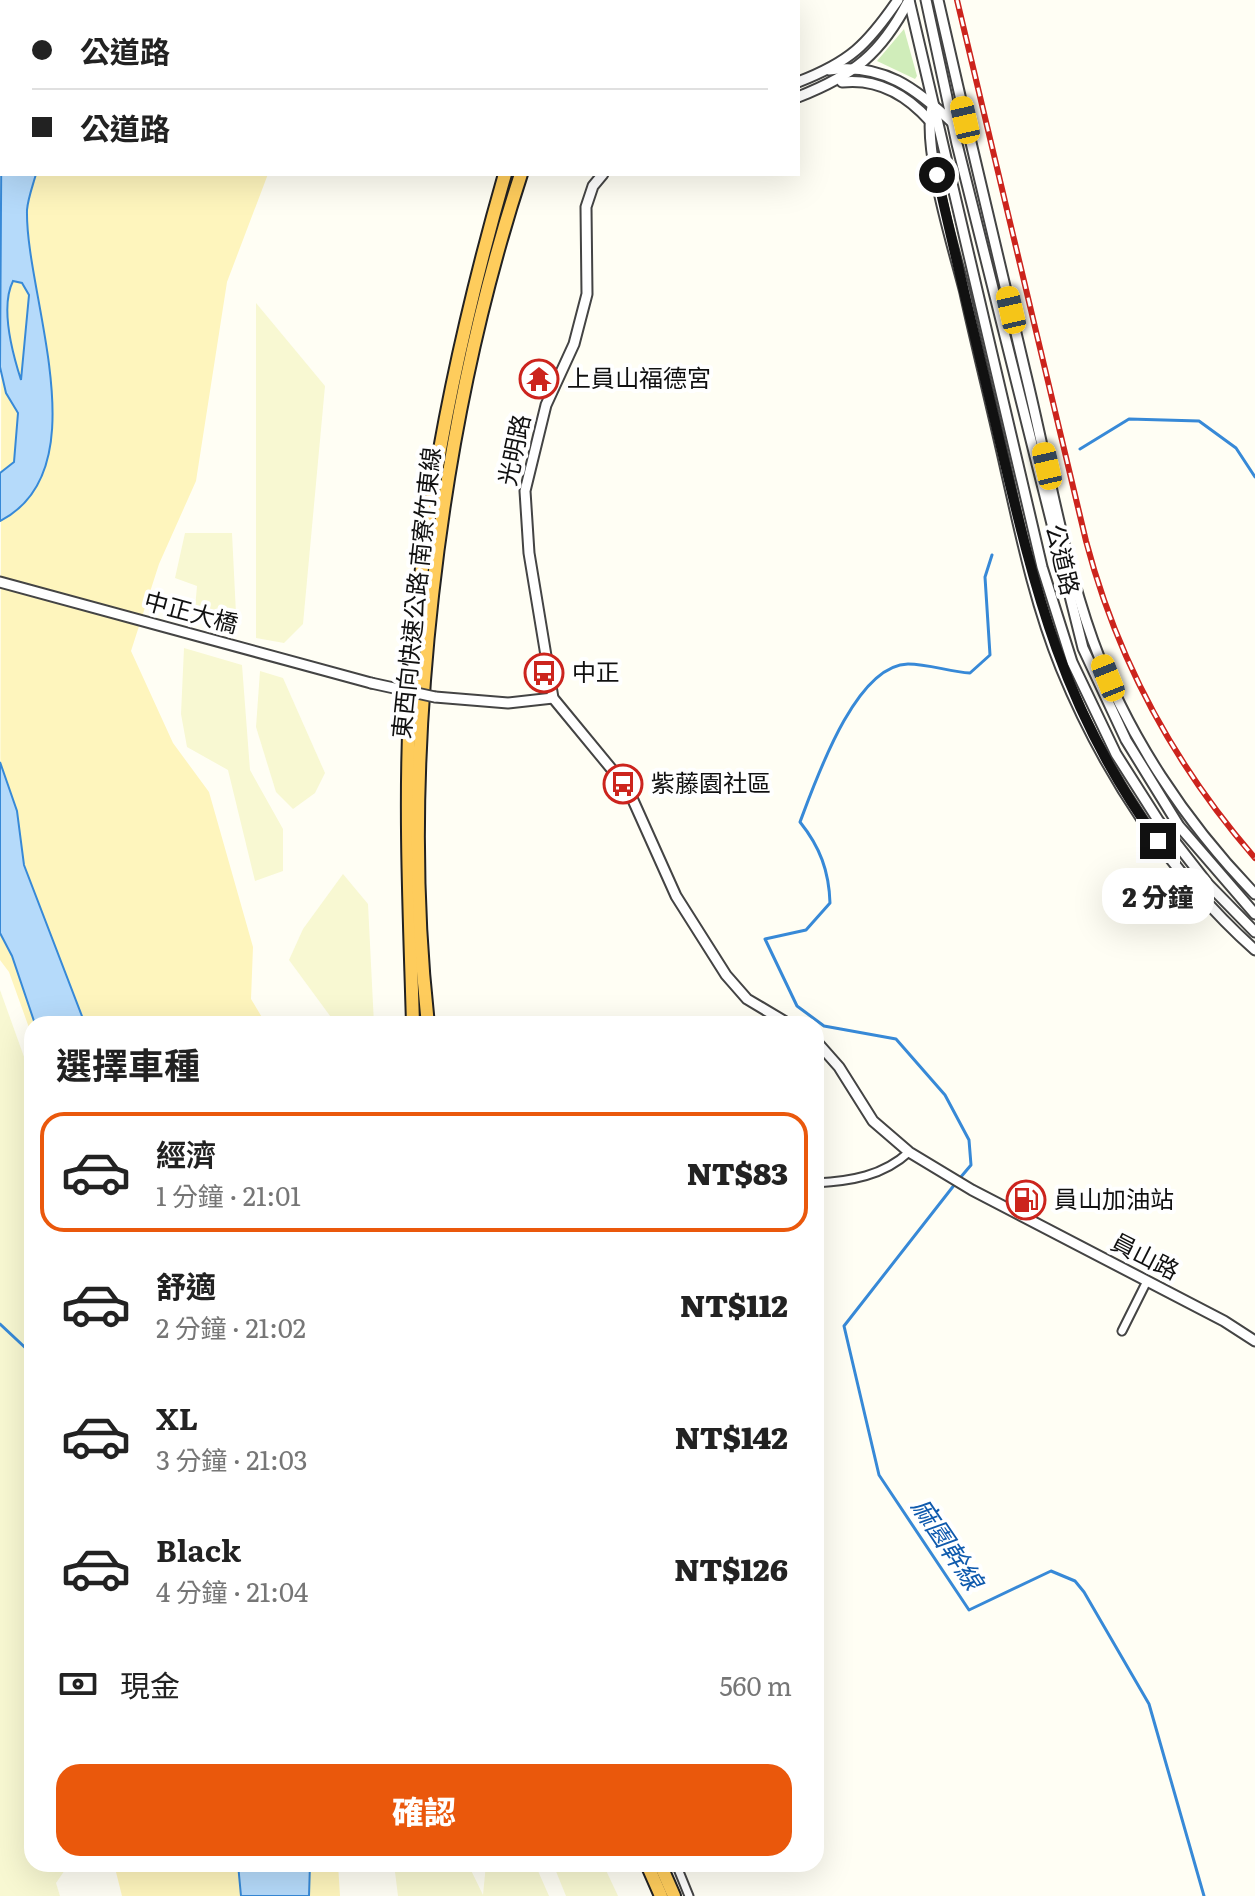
<!DOCTYPE html>
<html lang="zh-TW">
<head>
<meta charset="utf-8">
<style>
	:root { --surface:#fff; --page:#f2f2f2; --text:#222; --muted:#767676; --line:#e0e0e0; --accent:#ea580c }
	body { margin:0; font-family:Literata,"Noto Sans TC",serif; background:var(--page); color:var(--text); height:100vh; display:flex; flex-direction:column; font-size:30px; white-space:nowrap }
	* { box-sizing:border-box; margin:0 }
	p { font-size:26px; color:var(--muted) }
	.icon { flex:none; width:44px; height:44px; fill:none; stroke:currentColor; stroke-width:2; stroke-linecap:round; stroke-linejoin:round }
	.map { position:relative; flex:1; overflow:hidden }
	.panel { position:absolute; left:24px; top:1016px; width:800px; height:856px; display:flex; flex-direction:column; background:var(--surface); border-radius:24px; box-shadow:0 8px 32px #0002 }
	.panel>* { flex:none }
	.guide { position:absolute; left:0px; top:0px; width:800px; height:176px; box-shadow:0 8px 32px #0002; display:grid; align-content:center; height:176px; padding:0 32px; background:var(--surface) }
	.end { position:absolute; width:36px; height:36px; margin:-18px; border:10px solid #111; background:#fff; box-shadow:0 0 0 4px #fff }
	.from { border-radius:50% }
	.bubble { position:absolute; height:56px; border-radius:24px; background:var(--surface); box-shadow:0 8px 32px #0002; font-size:26px; font-weight:800; line-height:56px; text-align:center }
	.car { position:absolute; width:24px; height:48px; margin:-24px -12px; border-radius:10px; box-shadow:0 0 6px 2px #0007; background:linear-gradient(#f5c518 24%,#345 0 40%,#f5c518 0 76%,#345 0 86%,#f5c518 0) }
	.guide b { display:flex; align-items:center; gap:28px; height:76px; font-size:30px }
	.guide b+b { border-top:2px solid var(--line) }
	.guide i { width:20px; height:20px; background:var(--text) }
	ul { padding:0; list-style:none }
	li { display:flex; align-items:center; gap:24px; height:120px; margin:0 16px 12px; padding:0 16px; border:4px solid transparent; border-radius:24px }
	li div { flex:1 }
	li b { display:block; font-size:30px }
	li em { font-style:normal; font-weight:800 }
	li.active { border-color:var(--accent) }
	li>.icon { width:72px; height:72px; stroke-width:1.5 }
	h2 { padding:0 32px; font-size:36px; line-height:96px }
	.pay { display:flex; align-items:center; gap:20px; height:88px; padding:0 32px; font-size:30px }
	.pay p { margin-inline-start:auto }
	.action { display:flex; gap:16px; margin-top:auto; padding:16px 32px }
	.action a { flex:1; height:92px; border-radius:24px; background:var(--accent); color:#fff; font-size:32px; font-weight:800; line-height:92px; text-align:center }
	.map>svg:first-child { display:block }
	.farmland { fill:#f8f8d2 }
	.green { fill:#d0edba }
	.sand { fill:#fef5bd }
	.water { fill:#b5dafa; stroke:#3789d7; stroke-width:2; fill-rule:evenodd }
	.lines { fill:none; stroke-linecap:round; stroke-linejoin:round }
	.stream { stroke:#3789d7; stroke-width:3 }
	.minor-tunnel { stroke:#dbdad2; stroke-width:7; stroke-dasharray:7 3.5; stroke-linecap:butt }
	.minor-casing { stroke:#444; stroke-width:11 }
	.tertiary-casing { stroke:#444; stroke-width:13 }
	.trunk-casing { stroke:#222; stroke-width:16 }
	.minor { stroke:#fff; stroke-width:7 }
	.tertiary { stroke:#fff; stroke-width:9 }
	.trunk { stroke:#fecc5c; stroke-width:12 }
	.rail-casing { stroke:#cc241d; stroke-width:6 }
	.rail { stroke:#fff; stroke-width:3; stroke-dasharray:9; stroke-linecap:butt }
	.tertiary-bridge-casing { stroke:#444; stroke-width:13; stroke-linecap:butt }
	.tertiary-bridge { stroke:#fff; stroke-width:9 }
	.route { stroke:#111; stroke-width:10 }
	.labels { text-anchor:middle; stroke-width:8; stroke-linejoin:round; paint-order:stroke }
	.poi-label { font-size:24px; fill:#111; stroke:#fff; text-anchor:start }
	.street-label { font-size:24px; fill:#111; stroke:#fff }
	.water-label { font-size:26px; font-style:italic; fill:#0f5aad; stroke:#fff }
</style>
</head>
<body>
<div class="map">
<svg width="1255" height="1896" viewBox="0 0 1255 1896">
	<rect width="100%" height="100%" fill="#fffef4"/>
	<g class="farmland">
		<path d="M256 303 325 386 303 624 284 643 256 638Z"/>
		<path d="M185 533H232L237 634 194 620 197 586 175 578Z"/>
		<path d="M184 648 242 665 250 770 283 829V871L255 881 228 770 187 747 181 714Z"/>
		<path d="M260 671 283 678 325 773 315 793 293 809 276 792 256 727Z"/>
		<path d="M343 874 368 904 374 1024H336L289 960 303 929Z"/>
		<path d="M0 990 32 1079V1864H69L56 1883 60 1896H0Z"/>
		<path d="M394 1864H468L483 1895 486 1864H535L549 1896H398Z"/>
		<path d="M553 1864H603L618 1896H566Z"/>
	</g>
	<path class="green" d="M904 29 917 76 915 79 877 61Z"/>
	<g class="sand">
		<path d="M6 0H335L6 2Z"/>
		<path d="M2 11V174H268L227 282 196 481 159 564 131 651 173 743 209 792 253 947 251 999 266 1024H32V1036L9 972 0 960Z"/>
		<path d="M114 1864H338L340 1896H122Z"/>
	</g>
	<g class="water">
		<path d="M2 43V174H36C33 185 28 198 27 210 25 295 101 470 0 521V473L14 462 18 413 6 393 0 367ZM13 281 22 283 29 295 21 380C12 352 0 307 13 281Z"/>
		<path d="M0 762 17 811 24 865 85 1024H35L12 956 0 933Z"/>
		<path d="M238 1864H310L309 1896H241Z"/>
	</g>
	<g class="lines">
		<g class="stream">
			<path d="M1080 449 1129 419 1199 421 1236 448 1255 477"/>
			<path d="M960 1178 971 1165 969 1140 945 1095 896 1039 824 1026 797 1006 765 939 806 930 830 903C829 871 820 847 800 822 816 780 855 665 908 664 929 664 950 672 970 673L990 655 985 577 992 555"/>
			<path d="M955 1184 844 1326 879 1475 969 1610 1051 1571 1075 1581 1084 1592 1149 1704 1204 1896"/>
			<path d="M0 1324 32 1354"/>
		</g>
		<path class="minor-tunnel" d="M543 0 548 2"/>
		<defs>
			<g id="minor">
				<path d="M816 1183C851 1181 883 1176 909 1152"/>
				<path d="M1122 1331 1147 1281"/>
				<path d="M676 1864 689 1896"/>
			</g>
			<g id="tertiary">
				<path d="M710 0V2"/>
				<path d="M717 0V2"/>
				<path d="M909 0 1042 567 1072 662 1116 754 1158 820 1208 884 1255 932"/>
				<path d="M926 0 957 144 1083 648 1126 740 1179 826 1255 914"/>
				<path d="M938 0C966 124 996 248 1025 371 1047 461 1062 554 1093 641 1127 735 1186 823 1255 894"/>
				<path d="M829 70C882 62 917 89 954 124"/>
				<path d="M798 82C850 62 867 45 898 0"/>
				<path d="M842 82C877 78 907 95 930 121"/>
				<path d="M798 97C854 75 881 54 909 0"/>
				<path d="M933 104C920 143 954 249 965 293 978 352 993 411 1006 470 1021 536 1035 604 1061 668 1104 773 1170 874 1255 950"/>
				<path d="M603 174 593 186 586 207 587 294 574 344 546 405 525 491 529 553 553 698 628 789 676 896 726 975 747 999 789 1024"/>
				<path d="M0 582 371 683"/>
				<path d="M435 697 508 703 553 698"/>
				<path d="M816 1041 839 1067 873 1121 909 1152 972 1190 1224 1321 1255 1341"/>
			</g>
			<g id="trunk">
				<path d="M560 2 561 0"/>
				<path d="M575 2 576 0"/>
				<path d="M413 1024C410 919 405 814 410 709 418 528 455 348 505 174"/>
				<path d="M428 1024C398 758 438 428 521 174"/>
				<path d="M647 1864 661 1896"/>
				<path d="M660 1864 674 1896"/>
			</g>
		</defs>
		<use href="#minor" class="minor-casing"/>
		<use href="#tertiary" class="tertiary-casing"/>
		<use href="#trunk" class="trunk-casing"/>
		<use href="#minor" class="minor"/>
		<use href="#tertiary" class="tertiary"/>
		<use href="#trunk" class="trunk"/>
		<defs>
			<path id="rail" d="M957 0 1086 541C1117 659 1175 766 1255 858"/>
		</defs>
		<use href="#rail" class="rail-casing"/>
		<use href="#rail" class="rail"/>
		<defs>
			<path id="tertiary-bridge" d="M371 683 435 697"/>
		</defs>
		<use href="#tertiary-bridge" class="tertiary-bridge-casing"/>
		<use href="#tertiary-bridge" class="tertiary-bridge"/>
	</g>
	<g class="lines">
		<path class="route" d="M937 175C956 260 977 345 997 430 1034 587 1061 708 1158 841"/>
	</g>
	<defs>
		<symbol id="temple-ring" viewBox="-11 -11 22 22"><circle r="9.5" fill="#fff" stroke="#cc241d" stroke-width="1.5"/><path d="M0-6L5-2H3V0L6.5 2.5H4V6H1.5V3h-3V6H-4V2.5H-6.5L-3 0V-2H-5Z" fill="#cc241d"/></symbol>
		<symbol id="bus-ring" viewBox="-11 -11 22 22"><circle r="9.5" fill="#fff" stroke="#cc241d" stroke-width="1.5"/><path d="M-5-6H5V4H4V6H2V4H-2V6H-4V4H-5ZM-3.5-4V0h7V-4ZM-3.5 1.2v1.5H-2V1.2ZM2 1.2v1.5H3.5V1.2Z" fill="#cc241d"/></symbol>
		<symbol id="fuel-ring" viewBox="-11 -11 22 22"><circle r="9.5" fill="#fff" stroke="#cc241d" stroke-width="1.5"/><path d="M-5.5-6h7V0h2V4h1.3V-2.5L3-4.5l.8-.8L6-3V5H2.5V1h-1V6h-7ZM-4.2-4.7v3.2H.2V-4.7Z" fill="#cc241d"/></symbol>
	</defs>
	<g fill-rule="evenodd">
		<use href="#temple-ring" x="517" y="357" width="44" height="44"/>
		<use href="#bus-ring" x="522" y="651" width="44" height="44"/>
		<use href="#bus-ring" x="601" y="762" width="44" height="44"/>
		<use href="#fuel-ring" x="1004" y="1178" width="44" height="44"/>
	</g>
	<g class="labels">
		<g class="poi-label">
			<text x="567" y="387">上員山福德宮</text>
			<text x="572" y="681">中正</text>
			<text x="651" y="792">紫藤園社區</text>
			<text x="1054" y="1208">員山加油站</text>
		</g>
		<g class="street-label">
			<text transform="translate(515 450) rotate(-78)" y="8">光明路</text>
			<text transform="translate(1062 560) rotate(77)" y="8">公道路</text>
			<text transform="translate(417 593) rotate(-84)" y="8">東西向快速公路 南寮竹東線</text>
			<text transform="translate(191 613) rotate(15)" y="8">中正大橋</text>
			<text transform="translate(1145 1257) rotate(27)" y="8">員山路</text>
		</g>
		<g class="water-label">
			<text transform="translate(947 1544) rotate(56)" y="9">麻園幹線</text>
		</g>
	</g>
</svg>
<i class="end from" style="left:937px;top:175px"></i>
<i class="end" style="left:1158px;top:841px"></i>
<div class="bubble" style="left:1102px;top:868px;width:112px">2 分鐘</div>
<i class="car" style="left:965px;top:120px;rotate:347deg"></i>
<i class="car" style="left:1011px;top:310px;rotate:347deg"></i>
<i class="car" style="left:1047px;top:466px;rotate:347deg"></i>
<i class="car" style="left:1108px;top:678px;rotate:338deg"></i>
<div class="guide">
<b><i class="from"></i>公道路</b>
<b><i></i>公道路</b>
</div>
<section class="panel">
<h2>選擇車種</h2>
<ul>
<li class="active"><svg class="icon" aria-label="car" viewBox="0 0 24 24"><path d="M5 17H2v-5l4-1 3-4h7l3 4 3 1v5h-3M9 17h6M6 11h13"/><circle cx="7" cy="17" r="2"/><circle cx="17" cy="17" r="2"/></svg><div><b>經濟</b><p>1 分鐘 · 21:01</p></div><em>NT$83</em></li>
<li><svg class="icon" aria-label="car" viewBox="0 0 24 24"><path d="M5 17H2v-5l4-1 3-4h7l3 4 3 1v5h-3M9 17h6M6 11h13"/><circle cx="7" cy="17" r="2"/><circle cx="17" cy="17" r="2"/></svg><div><b>舒適</b><p>2 分鐘 · 21:02</p></div><em>NT$112</em></li>
<li><svg class="icon" aria-label="car" viewBox="0 0 24 24"><path d="M5 17H2v-5l4-1 3-4h7l3 4 3 1v5h-3M9 17h6M6 11h13"/><circle cx="7" cy="17" r="2"/><circle cx="17" cy="17" r="2"/></svg><div><b>XL</b><p>3 分鐘 · 21:03</p></div><em>NT$142</em></li>
<li><svg class="icon" aria-label="car" viewBox="0 0 24 24"><path d="M5 17H2v-5l4-1 3-4h7l3 4 3 1v5h-3M9 17h6M6 11h13"/><circle cx="7" cy="17" r="2"/><circle cx="17" cy="17" r="2"/></svg><div><b>Black</b><p>4 分鐘 · 21:04</p></div><em>NT$126</em></li>
</ul>
<div class="pay"><svg class="icon" aria-label="cash" viewBox="0 0 24 24"><path d="M3 7h18v10H3z"/><circle cx="12" cy="12" r="2"/></svg>現金<p>560 m</p></div>
<div class="action"><a>確認</a></div>
</section>
</div>
</body>
</html>
